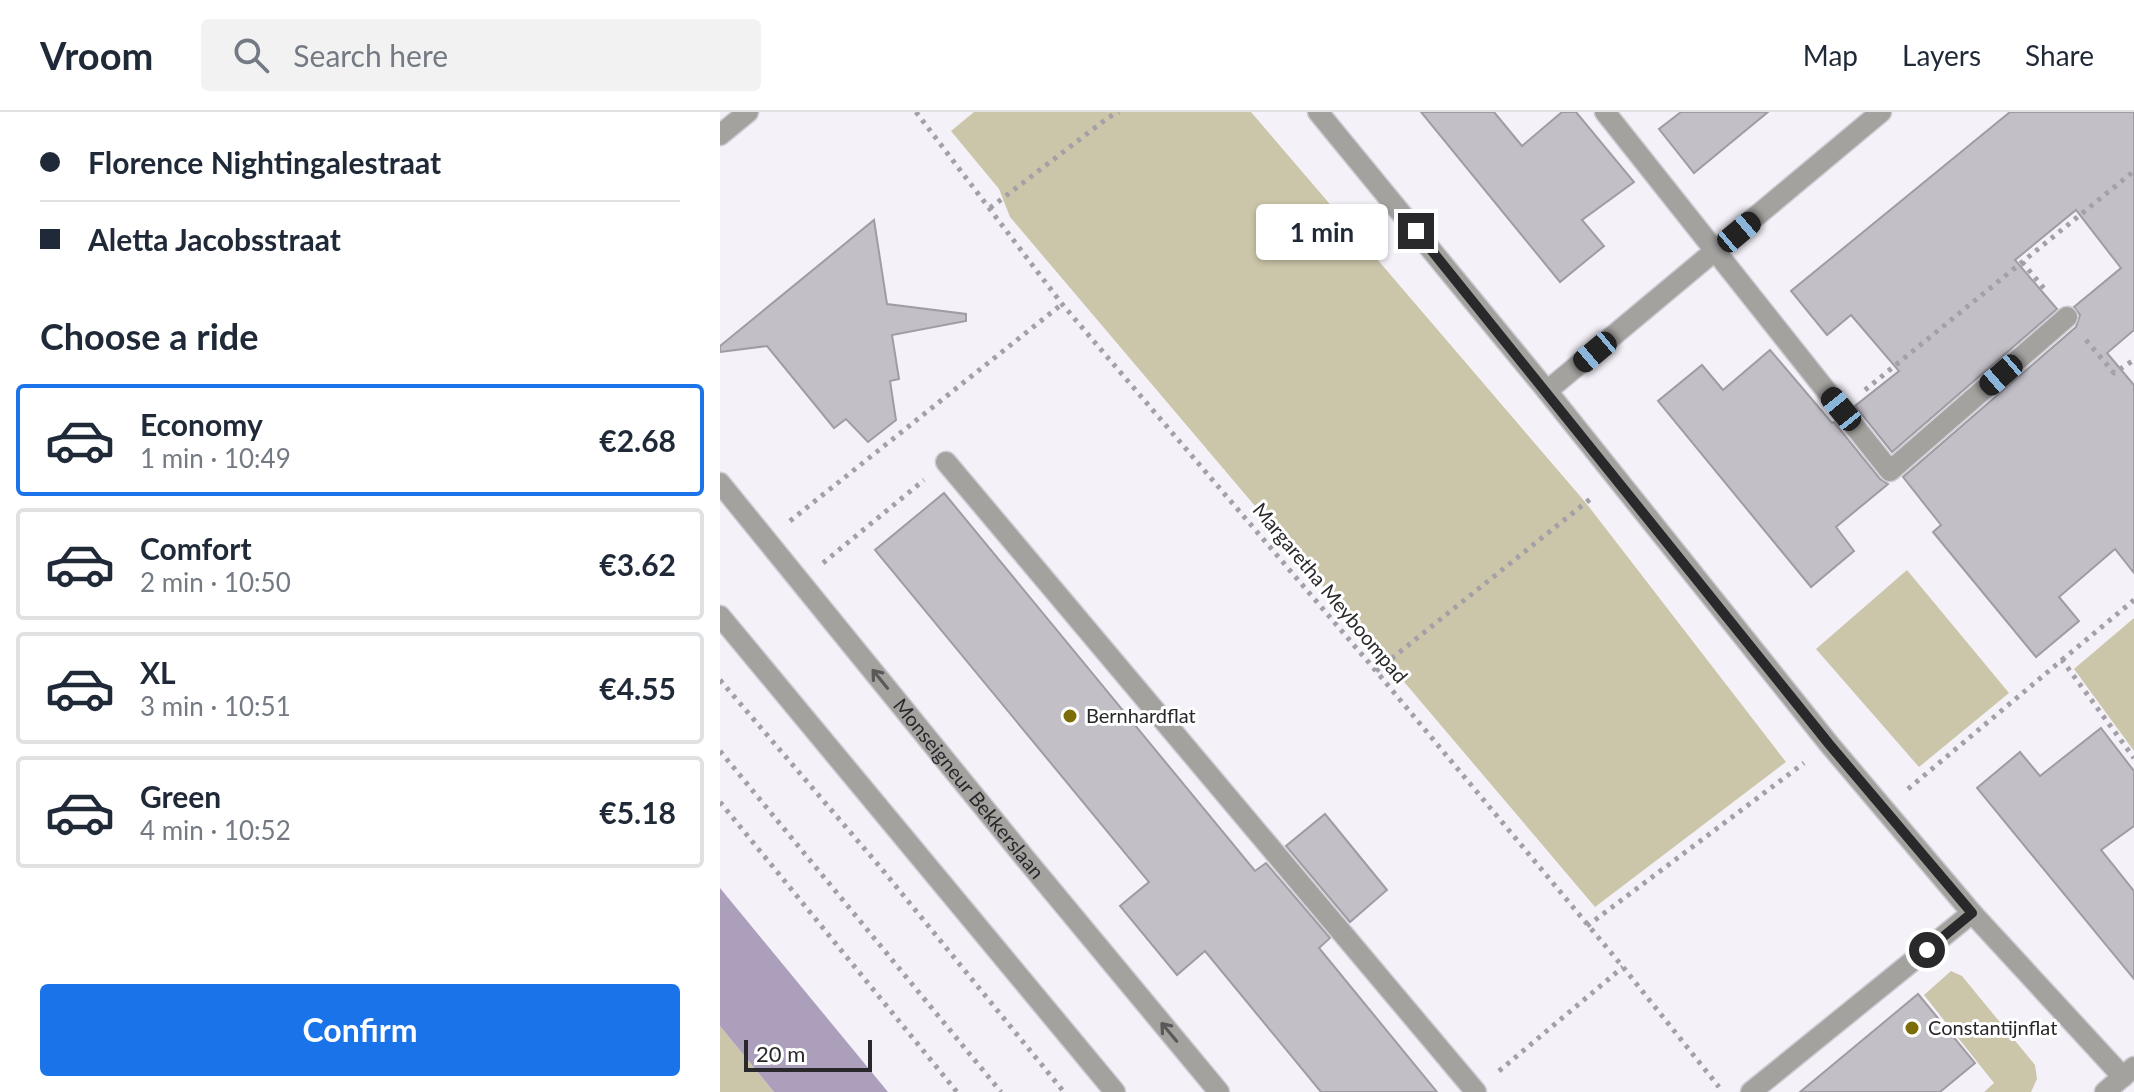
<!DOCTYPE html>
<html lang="en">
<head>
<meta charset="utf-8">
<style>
	:root { --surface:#fff; --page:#f2f2f3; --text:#1f2937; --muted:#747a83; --line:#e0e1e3; --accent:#1a73e8 }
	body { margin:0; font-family:Lato,sans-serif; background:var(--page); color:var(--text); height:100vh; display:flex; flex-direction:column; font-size:30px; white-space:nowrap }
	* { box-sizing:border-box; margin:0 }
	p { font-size:26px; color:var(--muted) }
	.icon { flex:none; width:44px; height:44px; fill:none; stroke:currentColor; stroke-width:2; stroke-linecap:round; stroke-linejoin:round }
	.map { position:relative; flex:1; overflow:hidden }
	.details { display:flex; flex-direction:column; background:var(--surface); width:720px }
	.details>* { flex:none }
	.hud { display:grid; align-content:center; height:176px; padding:0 40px; background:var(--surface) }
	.scale { position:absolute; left:24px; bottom:20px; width:128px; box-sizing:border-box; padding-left:8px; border:4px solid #29282b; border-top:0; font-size:22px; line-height:28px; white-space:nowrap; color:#29282b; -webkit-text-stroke:6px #fff; paint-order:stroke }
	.end { position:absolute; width:36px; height:36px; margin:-18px; border:10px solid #29282b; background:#fff; box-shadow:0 0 0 4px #fff }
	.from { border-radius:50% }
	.bubble { position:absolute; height:56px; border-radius:8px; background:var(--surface); box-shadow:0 2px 6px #0004; font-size:26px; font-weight:700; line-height:56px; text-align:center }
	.car { position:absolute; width:24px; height:48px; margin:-24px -12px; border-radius:10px; box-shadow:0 0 6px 2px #0007; background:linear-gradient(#222 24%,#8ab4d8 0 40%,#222 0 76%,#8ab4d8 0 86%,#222 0) }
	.hud b { display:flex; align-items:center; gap:28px; height:76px; font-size:30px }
	.hud b+b { border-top:2px solid var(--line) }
	.hud i { width:20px; height:20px; background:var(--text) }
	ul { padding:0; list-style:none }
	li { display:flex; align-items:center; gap:24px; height:112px; margin:0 16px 12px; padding:0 24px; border:4px solid var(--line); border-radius:8px }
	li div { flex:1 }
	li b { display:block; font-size:30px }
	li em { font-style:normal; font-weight:700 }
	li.on { border-color:var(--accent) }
	li>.icon { width:72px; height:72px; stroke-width:1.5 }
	h2 { padding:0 40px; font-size:36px; line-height:96px }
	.cta { display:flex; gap:16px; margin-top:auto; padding:16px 40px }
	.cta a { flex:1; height:92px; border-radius:8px; background:var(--accent); color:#fff; font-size:32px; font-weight:700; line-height:92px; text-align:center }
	header { display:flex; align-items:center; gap:48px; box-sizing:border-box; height:112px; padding:0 40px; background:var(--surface); border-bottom:2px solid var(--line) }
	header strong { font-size:38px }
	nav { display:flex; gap:44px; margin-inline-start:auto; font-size:28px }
	.search { width:560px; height:72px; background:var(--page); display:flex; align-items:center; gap:20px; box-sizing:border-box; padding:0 28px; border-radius:8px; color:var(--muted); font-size:30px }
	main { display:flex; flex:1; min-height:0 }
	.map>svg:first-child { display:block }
	.green { fill:#cbc6a9 }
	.water { fill:#ab9fbc }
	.building { fill:#c2bfc7; stroke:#9f9ca3; stroke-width:2 }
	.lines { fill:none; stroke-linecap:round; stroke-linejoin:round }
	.lane-casing { stroke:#cfcdd4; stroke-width:23 }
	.street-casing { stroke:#cfcdd4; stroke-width:23 }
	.path { stroke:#a3a1a7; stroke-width:5; stroke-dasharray:4 6; stroke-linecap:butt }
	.lane { stroke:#a3a29f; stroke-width:20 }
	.street { stroke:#a3a29f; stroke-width:20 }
	.oneway { stroke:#5a5959 }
	.route { stroke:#29282b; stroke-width:10 }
	.poi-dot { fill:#7d6d09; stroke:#fff; stroke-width:3 }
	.labels { text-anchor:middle; stroke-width:6; stroke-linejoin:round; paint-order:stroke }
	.street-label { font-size:20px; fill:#29282b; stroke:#fff }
	.poi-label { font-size:20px; fill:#29282b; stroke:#fff; text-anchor:start }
</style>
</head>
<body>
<header>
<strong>Vroom</strong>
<div class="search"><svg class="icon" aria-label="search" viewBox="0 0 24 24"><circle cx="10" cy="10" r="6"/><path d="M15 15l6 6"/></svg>Search here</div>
<nav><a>Map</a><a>Layers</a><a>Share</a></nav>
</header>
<main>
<section class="details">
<div class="hud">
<b><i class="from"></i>Florence Nightingalestraat</b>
<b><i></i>Aletta Jacobsstraat</b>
</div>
<h2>Choose a ride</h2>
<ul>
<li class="on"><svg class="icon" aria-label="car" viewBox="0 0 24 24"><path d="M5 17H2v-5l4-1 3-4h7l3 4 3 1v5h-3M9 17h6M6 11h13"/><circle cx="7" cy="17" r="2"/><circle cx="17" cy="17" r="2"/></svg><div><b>Economy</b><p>1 min · 10:49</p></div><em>€2.68</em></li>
<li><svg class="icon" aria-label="car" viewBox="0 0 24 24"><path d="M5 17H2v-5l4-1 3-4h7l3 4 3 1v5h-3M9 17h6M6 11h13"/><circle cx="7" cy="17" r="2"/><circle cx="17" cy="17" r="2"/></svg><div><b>Comfort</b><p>2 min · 10:50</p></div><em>€3.62</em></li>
<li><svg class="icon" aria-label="car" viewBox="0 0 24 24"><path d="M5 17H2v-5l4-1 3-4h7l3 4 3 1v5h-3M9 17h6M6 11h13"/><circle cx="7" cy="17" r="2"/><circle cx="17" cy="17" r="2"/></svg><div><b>XL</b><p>3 min · 10:51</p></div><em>€4.55</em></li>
<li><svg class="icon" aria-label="car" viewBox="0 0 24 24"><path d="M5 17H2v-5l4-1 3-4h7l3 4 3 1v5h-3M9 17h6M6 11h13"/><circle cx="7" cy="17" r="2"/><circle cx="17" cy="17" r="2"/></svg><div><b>Green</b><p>4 min · 10:52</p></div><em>€5.18</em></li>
</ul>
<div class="cta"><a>Confirm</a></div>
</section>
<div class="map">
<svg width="1414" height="980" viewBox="0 0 1414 980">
	<rect width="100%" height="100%" fill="#f4f1f9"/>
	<g class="green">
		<path d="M254 0H531L866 391 1066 650 875 795 290 105 279 77 231 19Z"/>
		<path d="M1187 458 1289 581 1199 655 1096 537Z"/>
		<path d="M1414 506V639L1354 557Z"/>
		<path d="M1231 859 1242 864 1315 953 1317 967 1311 980H1264L1274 971 1204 883Z"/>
		<path d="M0 914 54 980H0Z"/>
	</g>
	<path class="water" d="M0 776 168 980H54L0 914Z"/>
	<g class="building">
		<path d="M701 0H774L802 34 842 0H856L914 70 862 108 884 134 840 170Z"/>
		<path d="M961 0H1048L974 61 939 17Z"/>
		<path d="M1290 0H1414V218L1387 241 1414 273V461L1395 437 1339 485 1359 509 1316 545 1213 420 1221 413 1183 365 1356 215 1360 203 1354 195 1401 156 1356 98 1295 148 1337 197 1172 340 1135 294 1179 259 1131 203 1107 223 1071 179Z"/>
		<path d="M154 108 167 192 246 202V209L172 223 179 267 170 269 176 308 148 330 126 307 114 316 47 234 0 240V234Z"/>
		<path d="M1050 238 1112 311 1114 310 1160 367 1168 372 1116 415 1134 439 1091 475 938 289 982 253 1003 278Z"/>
		<path d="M224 381 535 759 546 751 610 826 599 836 717 980H601L485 839 457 863 400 794 429 770 155 438Z"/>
		<path d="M1381 616 1414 659V714L1381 738 1414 779V867L1257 676 1300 640 1320 664Z"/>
		<path d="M605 702 667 778 630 810 566 734Z"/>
		<path d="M1198 882 1255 951 1220 980H1080Z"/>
	</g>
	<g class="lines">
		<defs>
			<g id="lane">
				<path d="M885 0 1170 359 1347 205"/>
				<path d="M0 23 28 0"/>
				<path d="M226 350 756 980"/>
				<path d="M1031 980 1252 801"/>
			</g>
			<g id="street">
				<path d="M598 0 827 279 1109 632 1252 801 1403 965"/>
				<path d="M827 279 1161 0"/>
				<path id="s1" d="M0 371 304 745 499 980"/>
				<path d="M0 504 395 980"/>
				<path d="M1385 980 1414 955"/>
			</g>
		</defs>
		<use href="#lane" class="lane-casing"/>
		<use href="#street" class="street-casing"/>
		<g class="path">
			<path d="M196 0 342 192 656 559 903 855 999 975"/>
			<path d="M270 96 389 5 399 0"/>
			<path d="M1302 150 1327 180"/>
			<path d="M1366 228 1394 261 1414 248"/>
			<path d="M1145 278 1414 59"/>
			<path d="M70 409 342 192"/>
			<path d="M103 451 204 368"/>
			<path d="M1342 548 1414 488"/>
			<path d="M656 559 874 384"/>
			<path d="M0 568 161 756 344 980"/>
			<path d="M0 639 281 980"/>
			<path d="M1188 677 1342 548 1414 646"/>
			<path d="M0 690 237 980"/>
			<path d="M867 814 1084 651"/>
			<path d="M779 959 903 855"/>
		</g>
		<use href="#lane" class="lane"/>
		<use href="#street" class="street"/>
	</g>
	<defs><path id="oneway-shaft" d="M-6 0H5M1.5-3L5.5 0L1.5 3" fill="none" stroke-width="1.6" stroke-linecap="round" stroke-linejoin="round" transform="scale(2)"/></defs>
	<g class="oneway">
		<use href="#oneway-shaft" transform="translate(160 567) rotate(-129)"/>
		<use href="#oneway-shaft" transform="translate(449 920) rotate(-130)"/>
	</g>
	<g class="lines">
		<path class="route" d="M696 119 1109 632 1252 801 1207 838"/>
	</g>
	<g class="poi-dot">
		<circle cx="350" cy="604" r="8"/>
		<circle cx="1192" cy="916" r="8"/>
	</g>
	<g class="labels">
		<g class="street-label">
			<text transform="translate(610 481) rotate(50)" y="7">Margaretha Meyboompad</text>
			<text dy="7" stroke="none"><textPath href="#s1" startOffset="394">Monseigneur Bekkerslaan</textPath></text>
		</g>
		<g class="poi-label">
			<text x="366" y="611">Bernhardflat</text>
			<text x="1208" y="923">Constantijnflat</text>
		</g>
	</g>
</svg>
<div class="scale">20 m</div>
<i class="end from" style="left:1207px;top:838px"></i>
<i class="end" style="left:696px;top:119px"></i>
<div class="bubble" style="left:536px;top:92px;width:132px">1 min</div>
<i class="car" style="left:1019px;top:120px;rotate:50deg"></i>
<i class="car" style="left:875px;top:240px;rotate:230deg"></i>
<i class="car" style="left:1281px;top:263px;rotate:229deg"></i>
<i class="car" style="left:1121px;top:297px;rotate:321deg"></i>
</div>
</main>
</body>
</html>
